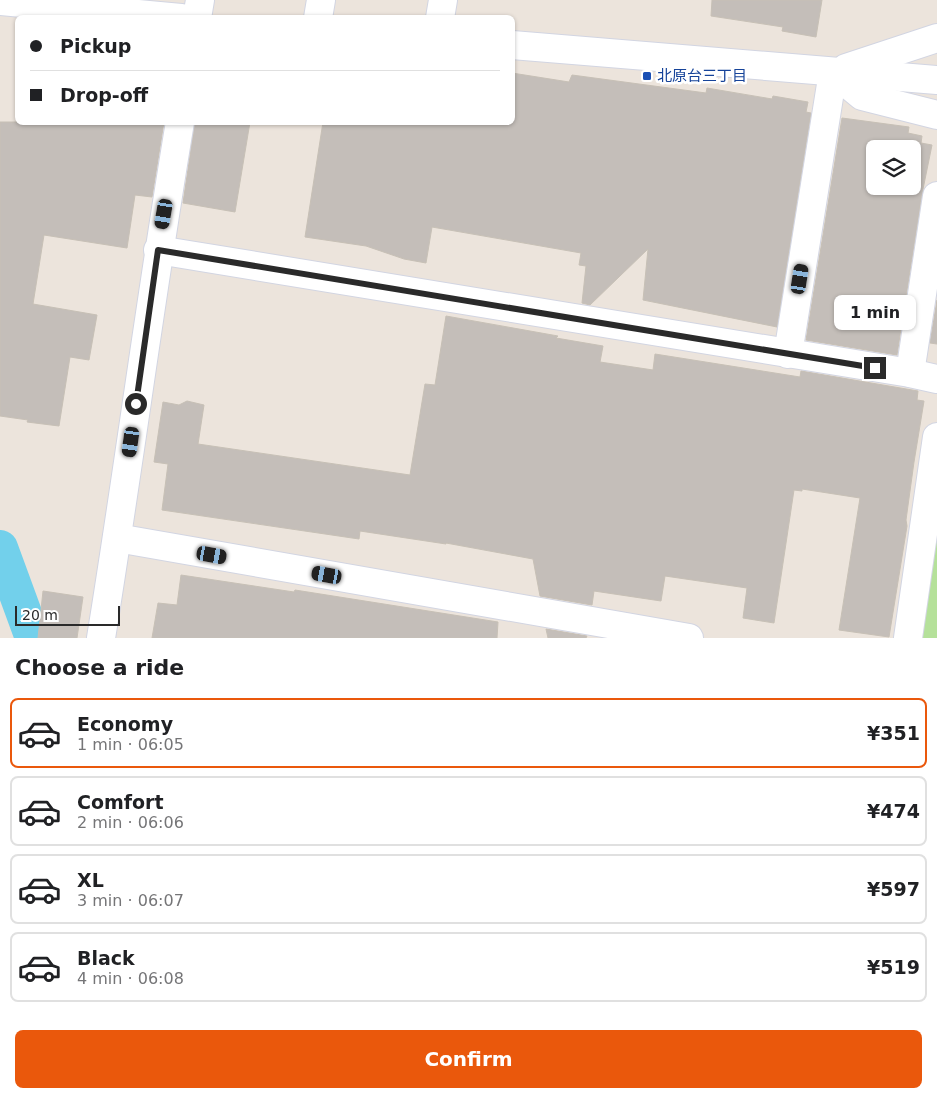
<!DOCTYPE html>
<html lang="en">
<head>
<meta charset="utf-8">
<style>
	:root { --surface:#fff; --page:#f6f6f6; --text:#202124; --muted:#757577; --line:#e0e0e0; --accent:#ea580c }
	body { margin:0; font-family:"DejaVu Sans","Noto Sans JP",sans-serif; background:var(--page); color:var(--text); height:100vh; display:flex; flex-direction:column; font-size:19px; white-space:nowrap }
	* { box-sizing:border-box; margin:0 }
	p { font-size:16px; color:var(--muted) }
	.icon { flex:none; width:28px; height:28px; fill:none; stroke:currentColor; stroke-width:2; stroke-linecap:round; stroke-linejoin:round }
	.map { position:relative; height:638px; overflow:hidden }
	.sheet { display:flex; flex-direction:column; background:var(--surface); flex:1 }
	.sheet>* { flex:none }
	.hud { position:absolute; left:15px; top:15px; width:500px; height:110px; border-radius:8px; box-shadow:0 1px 4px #0004; display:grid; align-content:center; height:110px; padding:0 15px; background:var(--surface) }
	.tools { position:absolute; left:866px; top:140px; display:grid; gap:10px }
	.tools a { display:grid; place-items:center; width:55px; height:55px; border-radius:8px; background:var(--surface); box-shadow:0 1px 4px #0004; font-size:25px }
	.scale { position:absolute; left:15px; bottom:12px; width:105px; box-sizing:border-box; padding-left:5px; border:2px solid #2a2a2a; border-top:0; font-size:14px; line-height:18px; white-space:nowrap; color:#2a2a2a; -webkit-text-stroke:4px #fff; paint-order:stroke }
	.end { position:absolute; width:22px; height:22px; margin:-11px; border:6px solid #2a2a2a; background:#fff; box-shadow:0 0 0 2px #fff }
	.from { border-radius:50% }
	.bubble { position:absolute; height:35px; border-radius:8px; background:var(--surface); box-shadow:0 1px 4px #0004; font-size:16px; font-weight:600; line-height:35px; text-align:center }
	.car { position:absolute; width:15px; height:30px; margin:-15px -8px; border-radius:6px; box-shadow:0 0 4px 1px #0007; background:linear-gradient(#222 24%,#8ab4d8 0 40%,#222 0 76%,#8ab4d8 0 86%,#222 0) }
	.hud b { display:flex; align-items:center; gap:18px; height:48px; font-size:19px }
	.hud b+b { border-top:1px solid var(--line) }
	.hud i { width:12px; height:12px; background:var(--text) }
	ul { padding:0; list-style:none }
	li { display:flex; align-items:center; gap:15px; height:70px; margin:0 10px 8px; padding:0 5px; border:2px solid var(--line); border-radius:8px }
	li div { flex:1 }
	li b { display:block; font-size:19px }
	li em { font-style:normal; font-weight:600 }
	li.current { border-color:var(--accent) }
	li>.icon { width:45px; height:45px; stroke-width:1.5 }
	h2 { padding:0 15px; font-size:22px; line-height:60px }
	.cta { display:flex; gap:10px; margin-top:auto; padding:10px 15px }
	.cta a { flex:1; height:58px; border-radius:8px; background:var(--accent); color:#fff; font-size:20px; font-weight:600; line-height:58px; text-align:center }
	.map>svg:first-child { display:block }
	.green { fill:#b5e19a }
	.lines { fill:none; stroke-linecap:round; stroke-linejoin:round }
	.canal { stroke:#72d0eb; stroke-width:36 }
	.building { fill:#c4beb9; stroke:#c7c0b6; fill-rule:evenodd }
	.minor-casing { stroke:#d2d5e2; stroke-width:30 }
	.minor { stroke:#fff; stroke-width:28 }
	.route { stroke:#2a2a2a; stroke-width:6 }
	.transit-dot { fill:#1a4fb4; stroke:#fff; stroke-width:2 }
	.labels { text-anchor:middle; stroke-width:5; stroke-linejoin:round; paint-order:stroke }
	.transit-label { font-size:15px; fill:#164399; stroke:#fff; text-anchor:start }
</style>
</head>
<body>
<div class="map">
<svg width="937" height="638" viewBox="0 0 937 638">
	<rect width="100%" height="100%" fill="#ece4dc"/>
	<path class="green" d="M937 477V638H910Z"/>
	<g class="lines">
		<path class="canal" d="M0 548 33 638"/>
	</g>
	<g class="building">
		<path d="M712 0H822L816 37 782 31 783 27 711 16Z"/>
		<path d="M512 73 569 82 572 75 706 93 707 88 772 99 773 96 808 102 806 112 811 113 777 327 643 300 648 249 590 305 582 303 586 266 579 265 581 253 432 227 426 263 404 259 366 246 305 237 323 122H512Z"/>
		<path d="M842 118 909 127 908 133 922 136 921 143 932 145 922 194 897 355 806 340ZM875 149H912V186H875Z"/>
		<path d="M0 122H164L152 197 135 195 127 248 44 235 33 304 97 315 89 360 70 357 59 426 27 422 28 420 0 416Z"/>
		<path d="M195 122H250L235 212 183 203Z"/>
		<path d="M937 300V344L930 343Z"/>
		<path d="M446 316 558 336 556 338 603 346 600 362 653 370 655 354 800 377 801 371 918 391 917 400 924 401 914 462 906 520 907 526 889 637 839 630 860 498 802 489V491L794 490 774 623 743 618 747 588 665 576 661 601 594 591 592 605 540 596 533 559 446 543V544L360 531 359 539 162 510 168 464 154 462 163 402 179 405 187 401 204 405 198 444 410 475 425 384 435 385Z"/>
		<path d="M181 575 294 592 295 590 498 622 497 638H152L158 603 177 605Z"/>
		<path d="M43 591 83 597 77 638H38Z"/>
		<path d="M546 629 587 636 586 638H548Z"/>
	</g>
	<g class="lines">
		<defs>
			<g id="minor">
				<path d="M0 1 181 18"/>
				<path d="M197 18 200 0"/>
				<path d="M318 18 321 0"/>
				<path d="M440 18 443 0"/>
				<path d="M512 45 937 80"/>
				<path d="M846 68 937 38"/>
				<path d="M833 72 862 96 937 115"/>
				<path d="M158 250 910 373 937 379"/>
				<path d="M788 354 833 72"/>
				<path d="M910 373 937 196"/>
				<path d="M117 538 689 638"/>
				<path d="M101 638C129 466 151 294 180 122"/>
				<path d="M908 638 937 437"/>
			</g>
		</defs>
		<use href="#minor" class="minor-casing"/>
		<use href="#minor" class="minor"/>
	</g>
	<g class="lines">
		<path class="route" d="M136 404 158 250 875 368"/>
	</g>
	<rect class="transit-dot" x="642" y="71" width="10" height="10" rx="2.5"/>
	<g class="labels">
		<g class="transit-label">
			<text x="657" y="81">北原台三丁目</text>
		</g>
	</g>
</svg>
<div class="tools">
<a><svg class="icon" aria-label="layers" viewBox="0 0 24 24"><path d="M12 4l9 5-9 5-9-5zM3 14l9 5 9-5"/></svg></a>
</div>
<div class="scale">20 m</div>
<i class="end from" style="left:136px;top:404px"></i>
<i class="end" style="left:875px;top:368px"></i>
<div class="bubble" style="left:834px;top:295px;width:82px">1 min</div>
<i class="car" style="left:164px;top:214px;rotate:190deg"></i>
<i class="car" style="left:800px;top:279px;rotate:9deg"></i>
<i class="car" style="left:131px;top:442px;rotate:188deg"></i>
<i class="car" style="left:212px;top:555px;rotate:100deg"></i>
<i class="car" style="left:327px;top:575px;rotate:280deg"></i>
<div class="hud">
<b><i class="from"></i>Pickup</b>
<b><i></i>Drop-off</b>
</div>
</div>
<section class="sheet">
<h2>Choose a ride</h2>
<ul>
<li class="current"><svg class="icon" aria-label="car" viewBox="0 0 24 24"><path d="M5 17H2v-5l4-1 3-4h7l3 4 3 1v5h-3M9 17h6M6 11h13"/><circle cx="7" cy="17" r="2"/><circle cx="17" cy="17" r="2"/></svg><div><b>Economy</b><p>1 min · 06:05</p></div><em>¥351</em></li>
<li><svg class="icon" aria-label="car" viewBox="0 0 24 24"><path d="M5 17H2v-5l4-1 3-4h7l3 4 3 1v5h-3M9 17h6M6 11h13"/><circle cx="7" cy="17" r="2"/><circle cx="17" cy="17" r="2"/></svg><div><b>Comfort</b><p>2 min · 06:06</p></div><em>¥474</em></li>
<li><svg class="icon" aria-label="car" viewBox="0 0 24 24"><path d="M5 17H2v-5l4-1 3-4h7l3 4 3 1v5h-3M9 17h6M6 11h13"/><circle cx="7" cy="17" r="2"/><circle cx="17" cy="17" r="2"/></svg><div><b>XL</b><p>3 min · 06:07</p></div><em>¥597</em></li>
<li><svg class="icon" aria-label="car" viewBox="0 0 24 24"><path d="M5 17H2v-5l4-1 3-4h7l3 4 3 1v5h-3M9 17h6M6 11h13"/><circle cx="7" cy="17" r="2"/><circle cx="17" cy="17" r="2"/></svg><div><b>Black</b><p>4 min · 06:08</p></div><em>¥519</em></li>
</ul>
<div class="cta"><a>Confirm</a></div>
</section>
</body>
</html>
